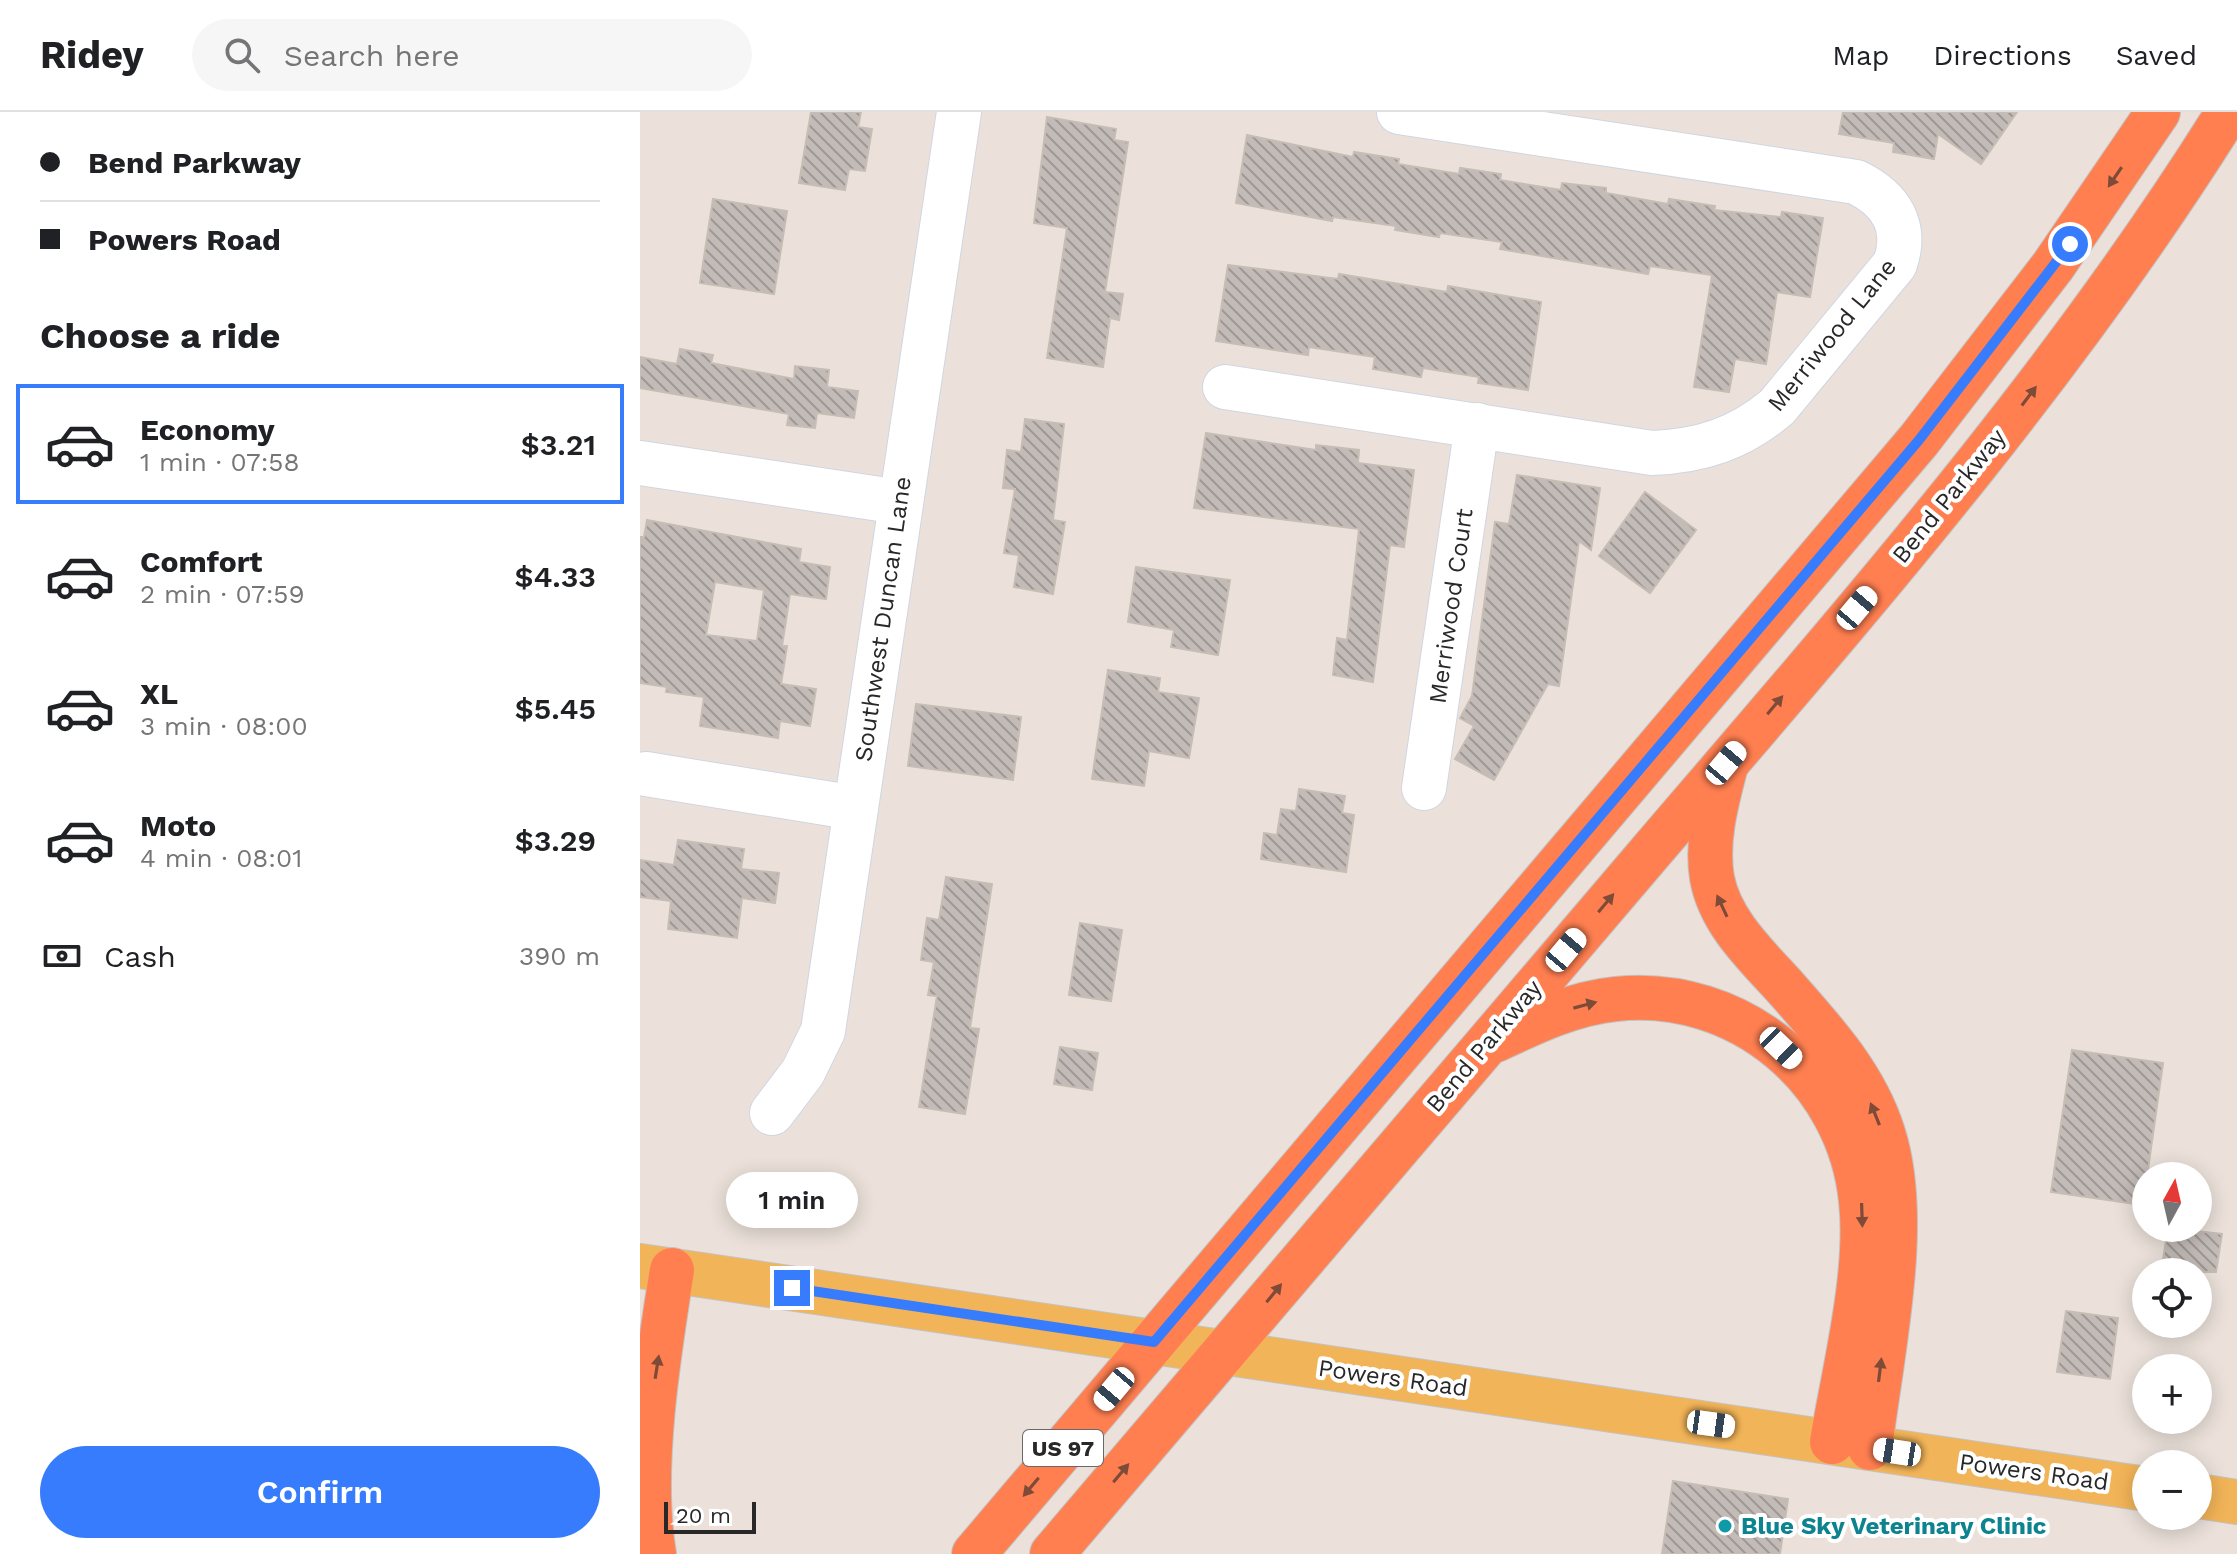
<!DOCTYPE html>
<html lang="en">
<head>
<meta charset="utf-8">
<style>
	:root { --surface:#fff; --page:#f6f6f6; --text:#202124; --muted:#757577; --line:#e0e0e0; --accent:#367cfc }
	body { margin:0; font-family:"Work Sans",sans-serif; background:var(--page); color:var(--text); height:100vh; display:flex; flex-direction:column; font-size:30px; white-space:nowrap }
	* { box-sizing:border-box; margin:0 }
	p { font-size:26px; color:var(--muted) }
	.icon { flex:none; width:44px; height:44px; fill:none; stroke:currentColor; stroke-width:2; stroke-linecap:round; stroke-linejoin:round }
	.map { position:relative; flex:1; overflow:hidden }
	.details { display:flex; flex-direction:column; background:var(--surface); width:640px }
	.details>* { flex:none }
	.hud { display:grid; align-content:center; height:176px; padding:0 40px; background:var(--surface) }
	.needle { width:52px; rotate:8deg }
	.buttons { position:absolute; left:1492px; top:1050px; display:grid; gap:16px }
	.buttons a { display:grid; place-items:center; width:80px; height:80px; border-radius:50%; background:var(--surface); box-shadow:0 4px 20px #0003; font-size:40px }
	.scale { position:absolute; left:24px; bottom:20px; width:92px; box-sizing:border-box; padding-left:8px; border:4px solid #282828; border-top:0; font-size:22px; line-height:28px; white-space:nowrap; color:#282828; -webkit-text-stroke:6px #fff; paint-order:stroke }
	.end { position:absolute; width:36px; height:36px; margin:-18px; border:10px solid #367cfc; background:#fff; box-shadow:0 0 0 4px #fff }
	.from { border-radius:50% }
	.bubble { position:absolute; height:56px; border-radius:28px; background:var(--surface); box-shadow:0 4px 20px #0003; font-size:26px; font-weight:600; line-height:56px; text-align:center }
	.car { position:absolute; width:24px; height:48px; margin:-24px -12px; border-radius:10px; box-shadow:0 0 6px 2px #0007; background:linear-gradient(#fff 24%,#345 0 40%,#fff 0 76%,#345 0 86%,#fff 0) }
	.hud b { display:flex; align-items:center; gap:28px; height:76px; font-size:30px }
	.hud b+b { border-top:2px solid var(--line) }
	.hud i { width:20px; height:20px; background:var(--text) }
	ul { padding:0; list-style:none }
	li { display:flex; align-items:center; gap:24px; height:120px; margin:0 16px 12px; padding:0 24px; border:4px solid transparent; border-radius:0px }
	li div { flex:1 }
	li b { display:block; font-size:30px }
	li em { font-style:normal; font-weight:600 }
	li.on { border-color:var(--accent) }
	li>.icon { width:72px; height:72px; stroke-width:1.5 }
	h2 { padding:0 40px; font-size:36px; line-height:96px }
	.pay { display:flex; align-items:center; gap:20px; height:88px; padding:0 40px; font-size:30px }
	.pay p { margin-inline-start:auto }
	.primary-button { display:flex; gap:16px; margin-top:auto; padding:16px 40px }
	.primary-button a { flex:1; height:92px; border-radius:48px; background:var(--accent); color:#fff; font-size:32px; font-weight:600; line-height:92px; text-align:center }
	header { display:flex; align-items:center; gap:48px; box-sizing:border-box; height:112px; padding:0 40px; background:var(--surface); border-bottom:2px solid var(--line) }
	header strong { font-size:38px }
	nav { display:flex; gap:44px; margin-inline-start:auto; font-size:28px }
	.search { width:560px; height:72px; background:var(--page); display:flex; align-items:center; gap:20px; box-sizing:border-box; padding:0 28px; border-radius:44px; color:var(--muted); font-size:30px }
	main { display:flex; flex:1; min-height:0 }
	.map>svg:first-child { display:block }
	.building { fill:url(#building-back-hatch); stroke:#c6bdb4; stroke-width:2; fill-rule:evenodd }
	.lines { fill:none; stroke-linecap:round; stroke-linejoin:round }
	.minor-casing { stroke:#cfd6e2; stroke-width:46 }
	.major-casing { stroke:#c3c3c3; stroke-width:46 }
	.highway-casing { stroke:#c3c3c3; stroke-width:46 }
	.minor { stroke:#fff; stroke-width:44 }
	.major { stroke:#f2b458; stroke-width:44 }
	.highway { stroke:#ff7f51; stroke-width:44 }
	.oneway { fill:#7e4b38 }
	.route { stroke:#367cfc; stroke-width:10 }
	.culture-dot { fill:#0f9aa8; stroke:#fff; stroke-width:3 }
	.labels { text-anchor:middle; stroke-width:8; stroke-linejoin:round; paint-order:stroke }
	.shield { fill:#fff; stroke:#686868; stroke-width:2 }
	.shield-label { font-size:22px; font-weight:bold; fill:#282828 }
	.street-label { font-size:24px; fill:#282828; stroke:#fff }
	.culture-label { font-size:24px; font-weight:bold; fill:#0d838f; stroke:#fff; text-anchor:start }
</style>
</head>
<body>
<header>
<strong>Ridey</strong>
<div class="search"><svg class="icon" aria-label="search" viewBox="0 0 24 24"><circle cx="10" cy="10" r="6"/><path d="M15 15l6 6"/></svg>Search here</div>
<nav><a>Map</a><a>Directions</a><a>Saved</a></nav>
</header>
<main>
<section class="details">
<div class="hud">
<b><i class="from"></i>Bend Parkway</b>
<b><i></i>Powers Road</b>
</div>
<h2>Choose a ride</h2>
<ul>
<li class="on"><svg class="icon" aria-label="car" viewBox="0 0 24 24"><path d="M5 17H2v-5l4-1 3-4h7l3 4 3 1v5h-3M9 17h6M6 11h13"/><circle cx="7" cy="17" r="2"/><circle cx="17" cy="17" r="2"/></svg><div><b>Economy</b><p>1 min · 07:58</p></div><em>$3.21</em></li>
<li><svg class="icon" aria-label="car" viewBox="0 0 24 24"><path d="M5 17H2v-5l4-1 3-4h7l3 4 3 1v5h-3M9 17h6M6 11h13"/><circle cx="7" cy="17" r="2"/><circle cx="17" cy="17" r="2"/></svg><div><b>Comfort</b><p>2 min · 07:59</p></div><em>$4.33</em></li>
<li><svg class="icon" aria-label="car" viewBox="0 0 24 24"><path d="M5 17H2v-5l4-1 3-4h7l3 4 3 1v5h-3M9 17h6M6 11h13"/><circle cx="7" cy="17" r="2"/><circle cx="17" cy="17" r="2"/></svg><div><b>XL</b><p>3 min · 08:00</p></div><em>$5.45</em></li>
<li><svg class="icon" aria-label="car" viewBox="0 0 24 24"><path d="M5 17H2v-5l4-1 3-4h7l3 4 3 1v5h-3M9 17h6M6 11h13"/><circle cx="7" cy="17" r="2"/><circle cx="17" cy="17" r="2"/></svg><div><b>Moto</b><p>4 min · 08:01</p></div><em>$3.29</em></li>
</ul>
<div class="pay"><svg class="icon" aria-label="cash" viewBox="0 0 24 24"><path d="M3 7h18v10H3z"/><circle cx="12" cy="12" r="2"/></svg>Cash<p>390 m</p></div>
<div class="primary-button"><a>Confirm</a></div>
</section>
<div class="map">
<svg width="1597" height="1442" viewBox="0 0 1597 1442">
	<defs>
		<pattern id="building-back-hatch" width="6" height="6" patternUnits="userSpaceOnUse" patternTransform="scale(2)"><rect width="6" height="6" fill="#c3bbb7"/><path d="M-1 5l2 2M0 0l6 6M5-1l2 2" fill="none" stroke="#9e9895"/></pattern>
	</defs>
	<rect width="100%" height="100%" fill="#ebe1da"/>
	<g class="building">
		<path d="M171 0H221L218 15 232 17 225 59 209 57 205 78 159 71Z"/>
		<path d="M1203 0H1377L1341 52 1298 22 1294 47 1253 40 1254 31 1199 22Z"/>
		<path d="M407 5 476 17 474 28 488 30 465 180 483 182 479 208 470 206 463 255 407 246 427 116 394 111Z"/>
		<path d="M607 23 713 45 714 40 759 47 758 52 819 62 820 56 861 62 860 68 921 78 922 71 966 76V81L1028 92 1029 87 1075 94 1074 98 1141 105 1142 100 1183 106 1170 185 1137 180 1126 252 1095 247 1089 280 1054 275 1072 163 1010 154 1008 162 860 137 862 130 800 121 799 125 755 118 756 114 693 105 692 109 596 91Z"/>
		<path d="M73 87 147 99 134 182 60 171Z"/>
		<path d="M588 153 698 167 699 162 807 180 808 174 901 190 888 278 838 271 839 265 783 256 781 265 733 257 735 245 669 235 668 243 576 229Z"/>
		<path d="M40 237 73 243 71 251 154 267 155 254 189 258 187 275 218 279 214 306 177 301 175 316 147 313 149 302 0 276V245L37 252Z"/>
		<path d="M385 307 424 312 413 408 425 410 413 482 374 475 379 443 364 441 375 377 363 376 367 338 381 340Z"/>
		<path d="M566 321 676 338V333L719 338 718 351 774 358 764 435 750 433 733 570 693 563 697 526 707 528 719 417 554 396Z"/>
		<path d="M877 363 960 376 951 438 939 429 919 574 908 572 854 668 815 647 834 614 820 606 832 584 855 410 869 412Z"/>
		<path d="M1005 380 1056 418 1010 481 959 444Z"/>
		<path d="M7 408 161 437 159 450 190 455 186 487 150 482 142 534H147L141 572 176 577 170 614 140 609 138 626 60 614 64 585 26 580 27 575 0 571V425H4ZM75 470 124 478 117 529 66 523Z"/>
		<path d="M496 455 590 468 578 543 531 535 534 518 488 510Z"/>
		<path d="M468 558 520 566 518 580 559 586 549 646 509 639 504 674 452 667Z"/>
		<path d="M276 592 381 605 373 668 268 654Z"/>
		<path d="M659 677 705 684 702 701 714 703 706 760 621 747 624 721 637 723 641 697 656 699Z"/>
		<path d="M38 728 104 737 101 757 139 761 135 791 102 786 97 826 28 817 31 789 0 785V748L34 753Z"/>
		<path d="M306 765 352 772 330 916 339 917 325 1002 279 995 297 884 288 883 294 850 281 848 287 806 299 808Z"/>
		<path d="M440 811 482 818 471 889 429 883Z"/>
		<path d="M420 935 458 941 452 978 414 972Z"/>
		<path d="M1432 938 1523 951 1503 1093 1411 1080Z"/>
		<path d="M1528 1116 1582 1122 1576 1160H1521Z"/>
		<path d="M1426 1199 1478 1206 1470 1267 1417 1260Z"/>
		<path d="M1033 1369 1148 1387 1140 1442H1022Z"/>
	</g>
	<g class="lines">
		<defs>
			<g id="minor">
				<path d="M585 275 1012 341C1061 339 1099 327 1137 295L1255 152C1268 114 1251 87 1216 70L759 0"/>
				<path d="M0 351 260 390"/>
				<path d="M6 662 216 696"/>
				<path d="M784 676 837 313"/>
				<path d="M132 1001 163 960 183 919 319 0"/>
			</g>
			<g id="major">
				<path d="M0 1154 1506 1377"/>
				<path d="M1558 1384 1597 1390"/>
			</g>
			<g id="highway">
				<path d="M1085 657C1076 692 1066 729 1072 766 1080 810 1116 843 1145 875 1184 919 1225 964 1243 1021 1272 1110 1241 1243 1230 1336"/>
				<path d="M856 928C894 910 934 891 976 887 1099 874 1209 966 1221 1089 1229 1161 1204 1258 1192 1330"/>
				<path d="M14 1442C0 1359 18 1245 32 1158"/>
				<path d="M334 1442 1279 328 1413 154 1518 0"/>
				<path d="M412 1442C612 1207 811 971 1013 737 1216 500 1423 265 1588 0"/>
			</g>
		</defs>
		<use href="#minor" class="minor-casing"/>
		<use href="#major" class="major-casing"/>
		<use href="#highway" class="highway-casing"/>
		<use href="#minor" class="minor"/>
		<use href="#major" class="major"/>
		<use href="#highway" class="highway"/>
	</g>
	<defs><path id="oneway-solid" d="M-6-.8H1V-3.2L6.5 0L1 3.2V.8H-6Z" transform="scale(2)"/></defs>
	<g class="oneway">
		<use href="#oneway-solid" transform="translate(1475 65) rotate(124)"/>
		<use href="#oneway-solid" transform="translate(1389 284) rotate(-53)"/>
		<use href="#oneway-solid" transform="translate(1135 593) rotate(-50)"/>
		<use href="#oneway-solid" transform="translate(966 791) rotate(-50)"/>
		<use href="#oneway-solid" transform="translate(1082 794) rotate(-115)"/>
		<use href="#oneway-solid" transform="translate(945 893) rotate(-15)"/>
		<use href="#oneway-solid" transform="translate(1235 1002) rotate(-112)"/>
		<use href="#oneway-solid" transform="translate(1222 1103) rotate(88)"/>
		<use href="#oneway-solid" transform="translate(634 1181) rotate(-51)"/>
		<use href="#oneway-solid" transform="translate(17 1255) rotate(-81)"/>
		<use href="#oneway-solid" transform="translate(1240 1258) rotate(-83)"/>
		<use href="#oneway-solid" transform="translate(481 1361) rotate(-50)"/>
		<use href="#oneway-solid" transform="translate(391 1375) rotate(130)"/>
	</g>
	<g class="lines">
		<path class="route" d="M152 1176 514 1230 1279 328 1430 132"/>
	</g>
	<circle class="culture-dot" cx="1085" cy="1414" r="8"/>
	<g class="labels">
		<rect class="shield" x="383" y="1318" width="80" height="36" rx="6"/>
		<g class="shield-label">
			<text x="423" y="1344">US 97</text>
		</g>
		<g class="street-label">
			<text transform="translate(1192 223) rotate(-51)" y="8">Merriwood Lane</text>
			<text transform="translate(1309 384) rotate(-51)" y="8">Bend Parkway</text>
			<text transform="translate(811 494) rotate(-82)" y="8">Merriwood Court</text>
			<text transform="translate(243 507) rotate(-82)" y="8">Southwest Duncan Lane</text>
			<text transform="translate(844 934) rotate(-50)" y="8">Bend Parkway</text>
			<text transform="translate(753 1266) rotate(8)" y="8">Powers Road</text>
			<text transform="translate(1394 1360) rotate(8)" y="8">Powers Road</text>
		</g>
		<g class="culture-label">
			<text x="1101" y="1422">Blue Sky Veterinary Clinic</text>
		</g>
	</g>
</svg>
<div class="buttons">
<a><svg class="needle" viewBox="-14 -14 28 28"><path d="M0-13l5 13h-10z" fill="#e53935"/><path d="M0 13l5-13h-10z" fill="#757577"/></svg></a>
<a><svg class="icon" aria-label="locate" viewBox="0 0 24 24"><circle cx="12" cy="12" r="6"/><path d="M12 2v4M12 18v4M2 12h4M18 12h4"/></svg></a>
<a>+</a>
<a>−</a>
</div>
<div class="scale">20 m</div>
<i class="end from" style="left:1430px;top:132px"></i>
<i class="end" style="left:152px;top:1176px"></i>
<div class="bubble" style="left:86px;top:1060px;width:132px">1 min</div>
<i class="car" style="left:1217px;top:496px;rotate:40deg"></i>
<i class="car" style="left:1086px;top:651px;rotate:40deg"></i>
<i class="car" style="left:926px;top:838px;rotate:40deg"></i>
<i class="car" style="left:1141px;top:936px;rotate:134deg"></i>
<i class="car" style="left:474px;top:1277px;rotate:220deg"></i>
<i class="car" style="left:1071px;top:1312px;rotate:98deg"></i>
<i class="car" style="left:1257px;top:1340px;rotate:279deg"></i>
</div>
</main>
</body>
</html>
